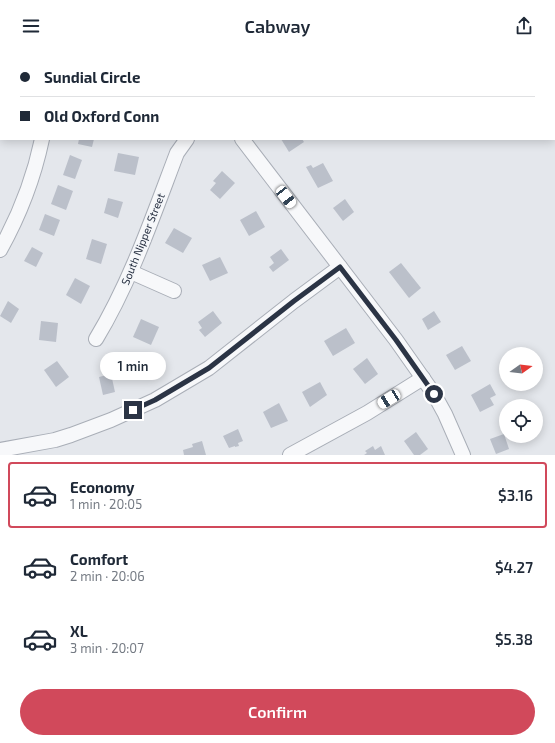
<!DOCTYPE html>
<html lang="en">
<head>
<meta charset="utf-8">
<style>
	:root { --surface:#fff; --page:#f2f2f3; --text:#1f2937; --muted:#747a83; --line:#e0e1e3; --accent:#d1495b }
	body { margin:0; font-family:"Exo 2",sans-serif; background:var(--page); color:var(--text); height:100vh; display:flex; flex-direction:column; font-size:15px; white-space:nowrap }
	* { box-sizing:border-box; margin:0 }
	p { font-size:13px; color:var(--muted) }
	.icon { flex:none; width:22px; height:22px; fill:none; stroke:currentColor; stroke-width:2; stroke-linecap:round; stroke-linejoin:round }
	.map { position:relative; height:403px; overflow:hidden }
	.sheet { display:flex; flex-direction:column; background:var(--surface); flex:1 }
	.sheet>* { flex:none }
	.guide { position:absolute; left:0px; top:0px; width:555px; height:88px; box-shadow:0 2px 10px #0003; display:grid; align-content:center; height:88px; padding:0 20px; background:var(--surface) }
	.needle { width:26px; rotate:76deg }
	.buttons { position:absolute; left:499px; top:295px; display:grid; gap:8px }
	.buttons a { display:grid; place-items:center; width:44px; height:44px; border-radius:50%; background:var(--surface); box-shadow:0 2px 10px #0003; font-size:20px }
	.end { position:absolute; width:18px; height:18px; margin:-9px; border:5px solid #2b3445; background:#fff; box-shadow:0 0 0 2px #fff }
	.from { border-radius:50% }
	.bubble { position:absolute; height:28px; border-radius:14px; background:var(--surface); box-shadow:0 2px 10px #0003; font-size:13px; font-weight:600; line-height:28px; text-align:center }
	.car { position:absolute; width:12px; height:24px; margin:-12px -6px; border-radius:5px; box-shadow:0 0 3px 1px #0007; background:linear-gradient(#fff 24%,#345 0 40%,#fff 0 76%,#345 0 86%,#fff 0) }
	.guide b { display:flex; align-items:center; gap:14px; height:38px; font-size:15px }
	.guide b+b { border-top:1px solid var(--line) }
	.guide i { width:10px; height:10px; background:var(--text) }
	ul { padding:7px 0 0; list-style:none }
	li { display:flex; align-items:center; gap:12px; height:66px; margin:0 8px 6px; padding:0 12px; border:2px solid transparent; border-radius:4px }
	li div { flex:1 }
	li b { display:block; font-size:15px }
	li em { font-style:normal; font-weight:600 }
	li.selected { border-color:var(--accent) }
	li>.icon { width:36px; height:36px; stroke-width:1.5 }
	.primary-button { display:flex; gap:8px; margin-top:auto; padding:8px 20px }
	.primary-button a { flex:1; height:46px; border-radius:24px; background:var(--accent); color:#fff; font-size:16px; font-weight:600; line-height:46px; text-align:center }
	header { display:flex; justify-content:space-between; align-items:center; height:52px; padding:0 20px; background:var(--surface); font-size:18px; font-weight:600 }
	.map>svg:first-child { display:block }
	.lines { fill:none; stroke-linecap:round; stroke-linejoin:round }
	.stream { stroke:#9fb4cc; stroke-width:3 }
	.building { fill:#bbc0ca }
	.minor-casing { stroke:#a9aeb7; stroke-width:16 }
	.minor { stroke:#f7f8fa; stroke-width:14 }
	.route { stroke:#2b3445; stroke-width:5 }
	.labels { text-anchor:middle; stroke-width:3.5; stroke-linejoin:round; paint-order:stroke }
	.street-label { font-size:11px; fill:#2b3445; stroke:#f4f6f9 }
</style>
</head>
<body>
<header><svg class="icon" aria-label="menu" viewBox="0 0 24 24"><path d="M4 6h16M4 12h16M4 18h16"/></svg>Cabway<svg class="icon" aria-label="share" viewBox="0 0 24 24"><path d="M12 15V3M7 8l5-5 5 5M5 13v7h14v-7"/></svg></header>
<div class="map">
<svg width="555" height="403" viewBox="0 0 555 403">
	<rect width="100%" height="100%" fill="#e4e7ec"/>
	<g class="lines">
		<g class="stream">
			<path d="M542 0 543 1"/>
			<path d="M554 74 555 76"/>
		</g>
	</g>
	<g class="building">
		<path d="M79 87H94L92 95 78 92Z"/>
		<path d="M281 87H302L304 90 289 100Z"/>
		<path d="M118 101 139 105 135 123 114 119Z"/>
		<path d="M70 103 82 108 75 127 63 123Z"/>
		<path d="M323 111 333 129 318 136 306 115 311 113 313 116Z"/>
		<path d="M222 119 235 131 220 147 210 138 216 131 213 129Z"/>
		<path d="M58 133 73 139 66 158 51 152Z"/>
		<path d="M108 146 123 150 118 166 104 161Z"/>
		<path d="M345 147 354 160 343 169 333 156Z"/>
		<path d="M256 159 265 175 249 184 240 168Z"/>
		<path d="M45 162 60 168 54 184 39 178Z"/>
		<path d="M174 176 192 186 183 201 165 191Z"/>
		<path d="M92 187 107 192 101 212 86 207Z"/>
		<path d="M32 195 43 201 36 215 24 209Z"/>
		<path d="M281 197 289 208 273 220 269 215 274 211 270 205Z"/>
		<path d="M220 205 228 221 210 229 202 213Z"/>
		<path d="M401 211 421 236 409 246 389 220Z"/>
		<path d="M75 226 90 234 81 252 66 243Z"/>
		<path d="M8 249 19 257 11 271 0 264Z"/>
		<path d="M213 259 222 271 205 285 199 278 202 276 198 270Z"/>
		<path d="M434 259 441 270 428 278 422 267Z"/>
		<path d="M141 267 159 275 151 293 133 285Z"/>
		<path d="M41 269 58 271 56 290 39 288Z"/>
		<path d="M346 276 355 291 333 304 324 289Z"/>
		<path d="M462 294 471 309 455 318 446 303Z"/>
		<path d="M367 306 378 322 365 332 353 317Z"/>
		<path d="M57 309 69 325 56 335 44 318Z"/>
		<path d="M111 322 115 340 103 343 99 325Z"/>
		<path d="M320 330 327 343 310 355 302 340Z"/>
		<path d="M490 332 496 343 490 346 494 353 480 360 471 343Z"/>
		<path d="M279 351 288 369 271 376 263 360Z"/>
		<path d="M238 377 243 389 238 391 239 394 235 395V394L229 396 223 384Z"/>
		<path d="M416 380 428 397 420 403H414L404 389Z"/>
		<path d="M504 382 509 397 496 402 490 387Z"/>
		<path d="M202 389 206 403H184L183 398 193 395 192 392Z"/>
		<path d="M373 394 375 398 381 394 385 403H364L367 401 365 399Z"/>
	</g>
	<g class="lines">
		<defs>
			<g id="minor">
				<path d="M220 0V1"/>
				<path d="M52 1 53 0"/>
				<path d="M0 38H1"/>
				<path d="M242 87 396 288 434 342 445 362 463 403"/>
				<path d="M0 198C19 164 34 125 42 87"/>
				<path d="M131 220 174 239"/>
				<path d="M96 287C131 229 153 164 177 101L187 87"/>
				<path d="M0 398 55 388 71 383 111 368 155 348 209 316 294 249 340 215"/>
				<path d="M290 403 367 361 423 326"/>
			</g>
		</defs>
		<use href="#minor" class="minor-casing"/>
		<use href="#minor" class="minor"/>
	</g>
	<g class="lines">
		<path class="route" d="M133 358 155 348 209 316 294 249 340 215 396 288 434 342"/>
	</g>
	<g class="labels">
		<g class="street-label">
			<text transform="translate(143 187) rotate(-68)" y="4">South Nipper Street</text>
		</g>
	</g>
</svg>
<div class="buttons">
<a><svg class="needle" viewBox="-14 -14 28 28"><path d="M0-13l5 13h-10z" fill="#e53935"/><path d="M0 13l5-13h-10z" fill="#747a83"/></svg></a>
<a><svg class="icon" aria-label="locate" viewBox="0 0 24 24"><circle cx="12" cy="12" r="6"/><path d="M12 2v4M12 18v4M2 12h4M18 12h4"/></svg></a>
</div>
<i class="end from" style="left:434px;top:342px"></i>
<i class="end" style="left:133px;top:358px"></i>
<div class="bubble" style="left:100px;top:300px;width:66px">1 min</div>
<i class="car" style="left:286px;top:145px;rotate:142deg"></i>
<i class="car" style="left:389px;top:347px;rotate:238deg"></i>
<div class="guide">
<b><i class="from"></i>Sundial Circle</b>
<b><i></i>Old Oxford Conn</b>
</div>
</div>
<section class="sheet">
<ul>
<li class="selected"><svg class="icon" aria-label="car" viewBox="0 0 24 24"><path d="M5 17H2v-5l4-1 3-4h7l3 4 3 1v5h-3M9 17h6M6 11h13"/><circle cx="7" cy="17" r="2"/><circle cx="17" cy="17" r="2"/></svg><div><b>Economy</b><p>1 min · 20:05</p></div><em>$3.16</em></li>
<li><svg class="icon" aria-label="car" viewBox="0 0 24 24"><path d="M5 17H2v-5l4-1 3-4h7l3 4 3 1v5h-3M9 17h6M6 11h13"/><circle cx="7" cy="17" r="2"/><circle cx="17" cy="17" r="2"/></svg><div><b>Comfort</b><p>2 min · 20:06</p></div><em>$4.27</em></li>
<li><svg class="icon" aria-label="car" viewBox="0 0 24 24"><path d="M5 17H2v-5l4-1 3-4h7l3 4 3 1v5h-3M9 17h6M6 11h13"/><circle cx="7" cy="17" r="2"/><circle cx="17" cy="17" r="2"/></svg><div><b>XL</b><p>3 min · 20:07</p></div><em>$5.38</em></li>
</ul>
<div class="primary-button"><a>Confirm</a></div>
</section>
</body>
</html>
